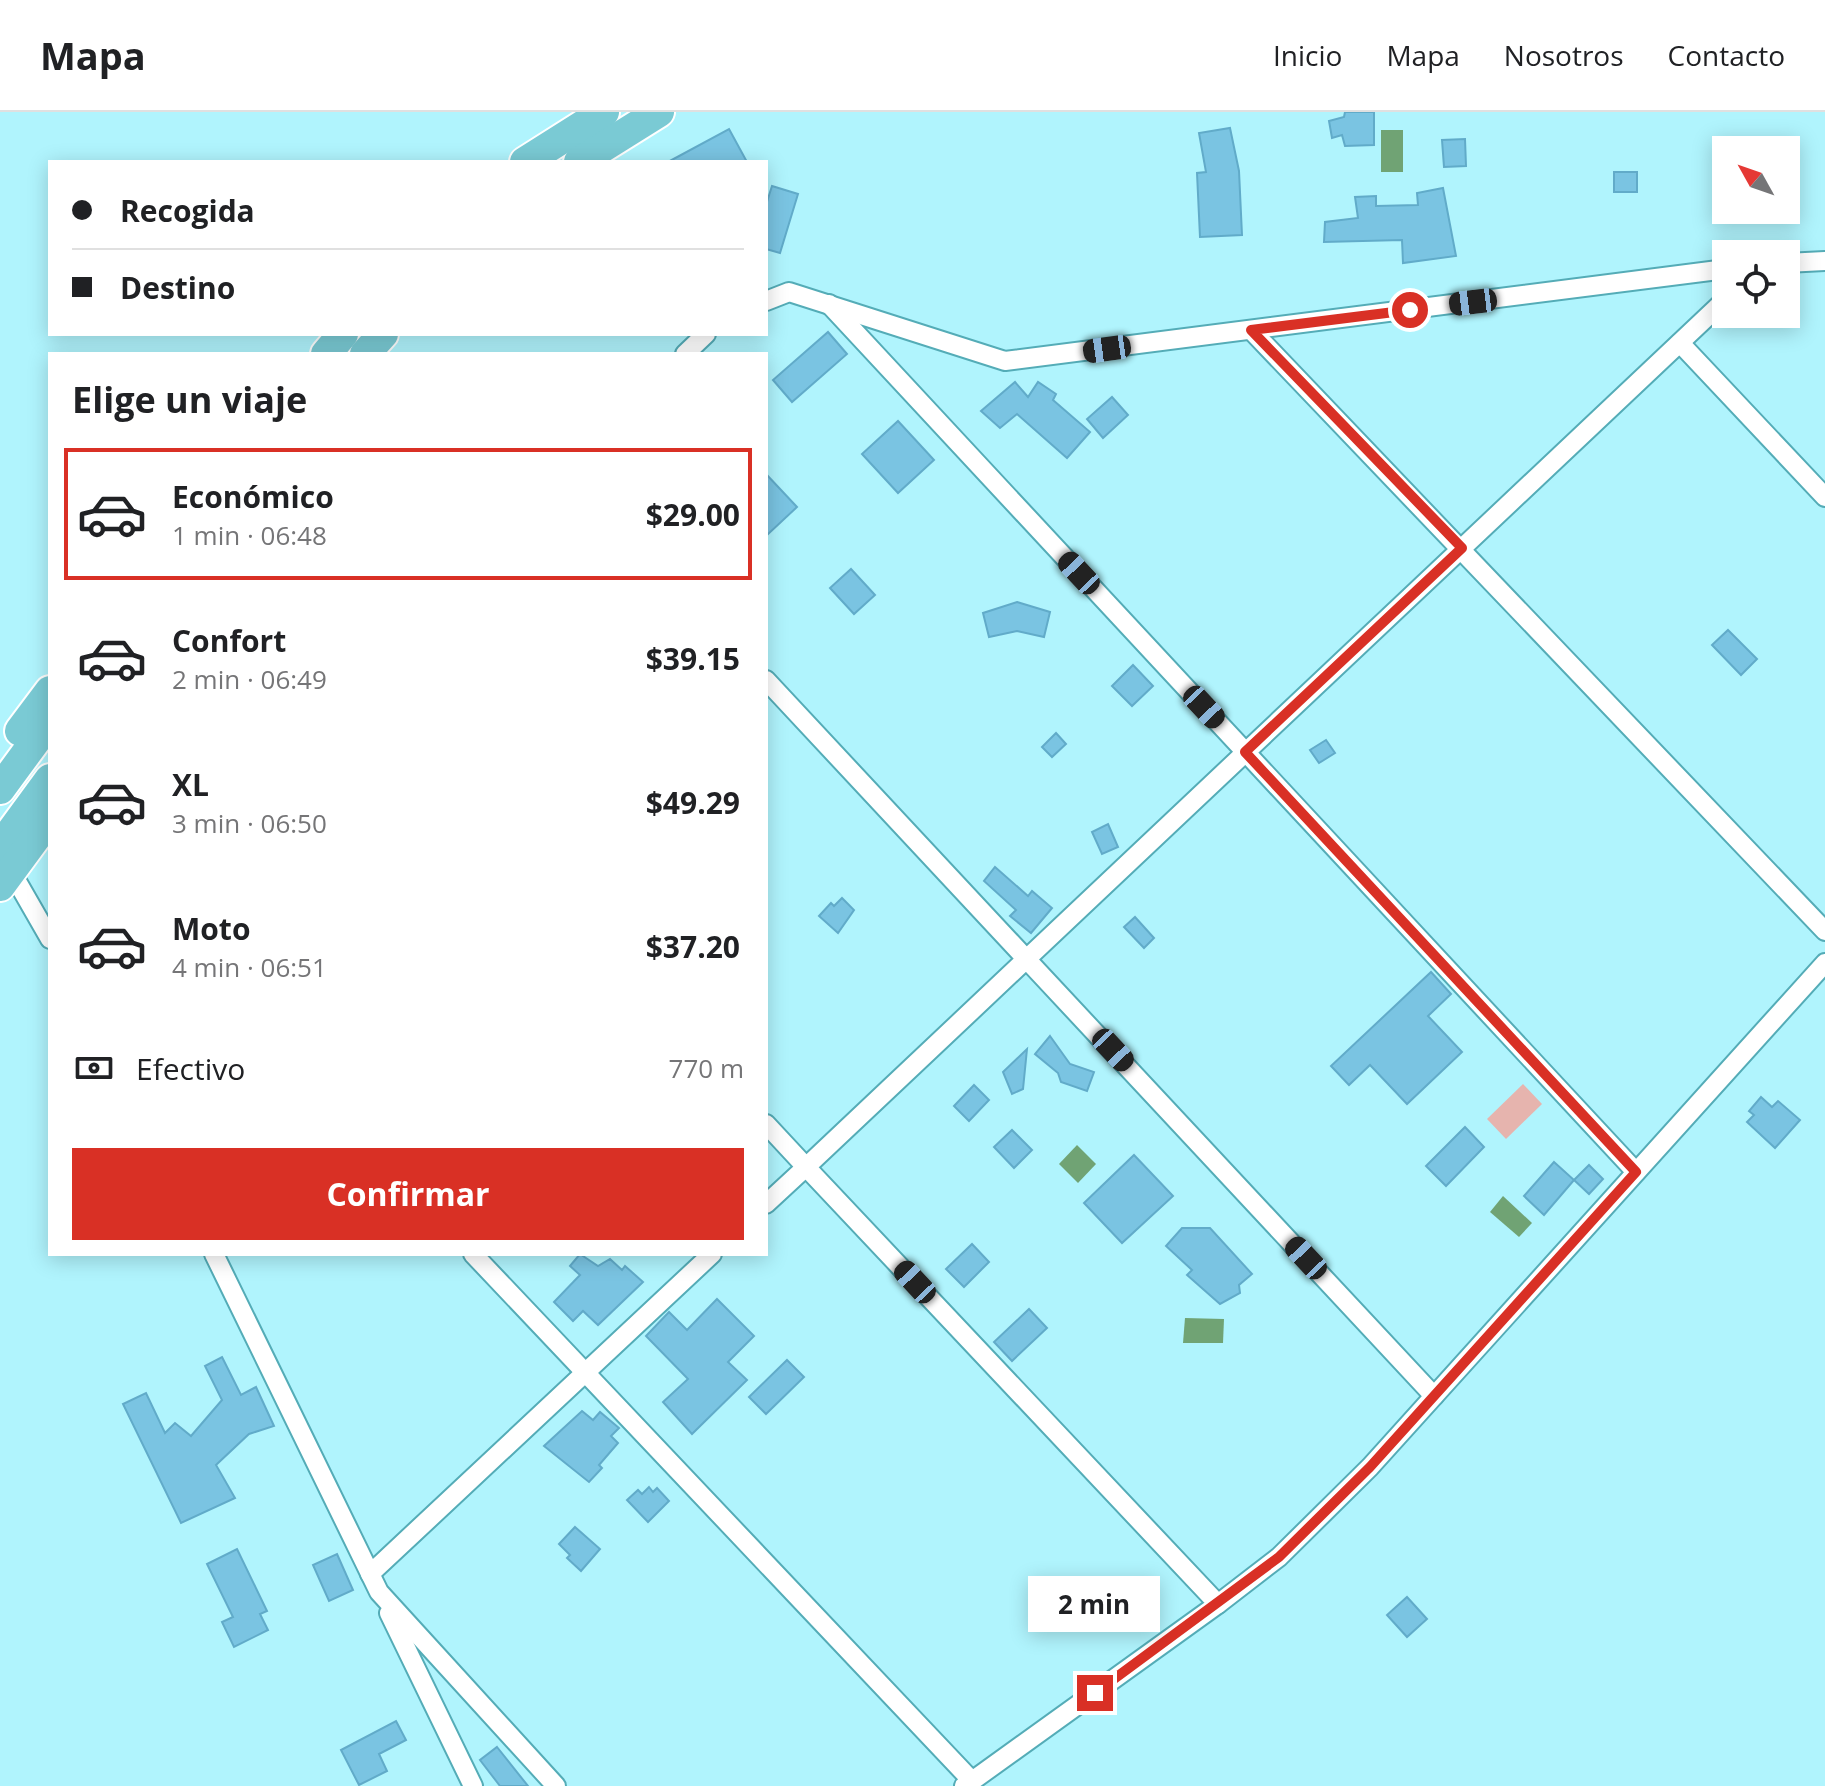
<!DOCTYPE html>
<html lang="es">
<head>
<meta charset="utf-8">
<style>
	:root { --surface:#fff; --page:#f2f2f2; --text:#202124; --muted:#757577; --line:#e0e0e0; --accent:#d93025 }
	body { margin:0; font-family:"Open Sans",sans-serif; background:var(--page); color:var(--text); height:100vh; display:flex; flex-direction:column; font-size:30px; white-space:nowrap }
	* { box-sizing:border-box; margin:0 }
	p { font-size:26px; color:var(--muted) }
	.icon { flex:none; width:44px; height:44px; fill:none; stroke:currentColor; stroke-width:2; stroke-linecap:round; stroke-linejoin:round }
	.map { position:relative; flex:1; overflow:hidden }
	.panel { position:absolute; left:48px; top:240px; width:720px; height:904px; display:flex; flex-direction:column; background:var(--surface); border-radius:0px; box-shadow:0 4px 20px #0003 }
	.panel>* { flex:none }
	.hud { position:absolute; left:48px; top:48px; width:720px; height:176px; border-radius:0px; box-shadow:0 4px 20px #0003; display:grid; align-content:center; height:176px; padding:0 24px; background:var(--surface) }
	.needle { width:52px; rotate:310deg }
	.buttons { position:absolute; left:1712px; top:24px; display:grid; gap:16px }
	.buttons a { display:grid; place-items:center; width:88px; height:88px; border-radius:0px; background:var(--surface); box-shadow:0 4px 20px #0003; font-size:40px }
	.end { position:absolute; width:36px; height:36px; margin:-18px; border:10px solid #d93025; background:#fff; box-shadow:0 0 0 4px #fff }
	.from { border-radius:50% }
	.bubble { position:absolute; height:56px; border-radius:0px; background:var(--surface); box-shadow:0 4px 20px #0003; font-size:26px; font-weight:700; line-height:56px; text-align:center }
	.car { position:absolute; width:24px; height:48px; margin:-24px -12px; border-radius:10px; box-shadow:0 0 6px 2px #0007; background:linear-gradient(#222 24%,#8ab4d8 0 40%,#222 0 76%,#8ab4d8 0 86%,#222 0) }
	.hud b { display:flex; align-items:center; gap:28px; height:76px; font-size:30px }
	.hud b+b { border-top:2px solid var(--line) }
	.hud i { width:20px; height:20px; background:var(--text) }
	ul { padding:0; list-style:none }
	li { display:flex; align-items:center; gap:24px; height:132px; margin:0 16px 12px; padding:0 8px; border:4px solid transparent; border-radius:0px }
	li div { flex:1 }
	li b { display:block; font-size:30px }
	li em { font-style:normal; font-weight:700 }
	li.active { border-color:var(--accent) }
	li>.icon { width:72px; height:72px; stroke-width:1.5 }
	h2 { padding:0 24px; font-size:36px; line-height:96px }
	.pay { display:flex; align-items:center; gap:20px; height:88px; padding:0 24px; font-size:30px }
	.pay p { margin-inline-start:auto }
	.button { display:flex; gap:16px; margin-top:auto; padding:16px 24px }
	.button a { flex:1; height:92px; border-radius:0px; background:var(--accent); color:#fff; font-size:32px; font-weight:700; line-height:92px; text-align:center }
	header { display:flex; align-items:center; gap:48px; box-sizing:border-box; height:112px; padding:0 40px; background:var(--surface); border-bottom:2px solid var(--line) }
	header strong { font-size:38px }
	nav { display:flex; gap:44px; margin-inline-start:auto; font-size:28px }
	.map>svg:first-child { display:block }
	.green { fill:#e6b4ae }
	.water { fill:#70a374 }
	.building { fill:#7ac4e2; stroke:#61abc9; stroke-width:2 }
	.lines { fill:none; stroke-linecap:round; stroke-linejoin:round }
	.minor-casing { stroke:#54acb7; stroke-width:22 }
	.trunk-casing { stroke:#fff; stroke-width:34 }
	.minor { stroke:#fff; stroke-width:18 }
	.trunk { stroke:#7acad4; stroke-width:30 }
	.route { stroke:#d93025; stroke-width:10 }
</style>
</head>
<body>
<header>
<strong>Mapa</strong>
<nav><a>Inicio</a><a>Mapa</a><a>Nosotros</a><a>Contacto</a></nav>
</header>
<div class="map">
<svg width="1825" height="1674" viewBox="0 0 1825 1674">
	<rect width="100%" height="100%" fill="#b0f4fd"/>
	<path class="green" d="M1523 972 1542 992 1506 1027 1487 1007Z"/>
	<g class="water">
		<rect x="1381" y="18" width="22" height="42"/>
		<path d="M1077 1033 1096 1052 1078 1071 1059 1052Z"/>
		<path d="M1503 1084 1532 1111 1519 1125 1490 1100Z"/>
		<path d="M1185 1206 1224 1207 1223 1231H1183Z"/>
	</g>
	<g class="building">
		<path d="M1345 0H1374V33L1345 34 1342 23 1332 26 1329 9 1344 5Z"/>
		<path d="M1230 16 1239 59 1242 123 1200 125 1197 61 1206 60 1199 21Z"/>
		<path d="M729 17 747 50H668Z"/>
		<path d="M1465 27 1466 54 1444 55 1442 28Z"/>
		<rect x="1614" y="60" width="23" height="20"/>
		<path d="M772 74 798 82 780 141 766 137V93Z"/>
		<path d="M1443 76 1456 144 1403 151 1402 128 1324 130 1325 110 1358 106 1355 85 1376 84V94L1418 93 1417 81Z"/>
		<path d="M828 220 847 242 792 290 773 268Z"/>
		<path d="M1015 270 1028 285 1038 270 1056 282 1053 288 1090 320 1067 346 1017 302 1000 316 981 299Z"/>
		<path d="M1112 285 1128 303 1103 326 1087 307Z"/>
		<path d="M898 309 934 348 898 381 862 342Z"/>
		<path d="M766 362 797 395 766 424Z"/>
		<path d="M851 457 875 483 854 502 830 476Z"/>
		<path d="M1017 490 1050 500 1044 525 1017 519 989 525 983 501Z"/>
		<path d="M1728 518 1757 547 1741 563 1712 533Z"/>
		<path d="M1133 553 1153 574 1132 594 1112 574Z"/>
		<path d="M1056 621 1066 632 1052 645 1042 635Z"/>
		<path d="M1326 628 1335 641 1319 651 1310 638Z"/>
		<path d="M1108 712 1118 735 1102 742 1092 720Z"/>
		<path d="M995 755 1028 784 1032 779 1052 796 1031 821 1010 804 1016 798 984 769Z"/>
		<path d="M842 786 854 798 838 821 819 804 831 791 834 794Z"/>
		<path d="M1135 805 1154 826 1144 836 1124 815Z"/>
		<path d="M1431 860 1451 882 1428 904 1462 940 1407 992 1370 953 1349 973 1331 954Z"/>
		<path d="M1050 924 1070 952 1094 960 1087 979 1061 970 1058 961 1035 942Z"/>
		<path d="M1027 937 1023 977 1012 982 1003 960Z"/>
		<path d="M974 973 989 988 969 1009 954 994Z"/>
		<path d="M1761 985 1772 995 1778 989 1800 1008 1775 1036 1747 1010 1754 1003 1749 999Z"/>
		<path d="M1465 1015 1484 1035 1446 1074 1426 1054Z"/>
		<path d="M1012 1018 1032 1038 1014 1056 994 1035Z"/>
		<path d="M1134 1043 1173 1084 1122 1131 1084 1091Z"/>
		<path d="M1554 1050 1574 1068 1544 1103 1524 1084Z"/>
		<path d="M1589 1053 1603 1067 1589 1082 1574 1068Z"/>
		<path d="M1182 1116H1210L1252 1162 1239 1173 1240 1181 1220 1192 1187 1163 1192 1158 1166 1134Z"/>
		<path d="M972 1132 989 1150 964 1175 946 1157Z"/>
		<path d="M580 1142 598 1154 610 1147 622 1158 625 1154 643 1170 598 1213 583 1199 573 1209 554 1190 580 1163 570 1154Z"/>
		<path d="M717 1187 754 1224 728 1250 747 1268 692 1322 663 1290 688 1267 646 1224 669 1200 687 1218Z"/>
		<path d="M1029 1197 1047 1216 1012 1249 994 1230Z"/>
		<path d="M222 1245 241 1283 256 1275 274 1314 249 1322 216 1353 235 1386 181 1411 123 1292 146 1281 165 1321 175 1311 191 1324 222 1288 205 1254Z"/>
		<path d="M787 1248 804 1265 766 1302 749 1285Z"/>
		<path d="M582 1299 593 1308 600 1300 619 1316 611 1324 618 1331 599 1353 602 1356 589 1370 544 1334Z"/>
		<path d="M649 1375 653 1380 657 1376 669 1389 648 1410 627 1388 638 1378 642 1382Z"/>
		<path d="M575 1415 600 1437 581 1459 567 1446 570 1443 559 1432Z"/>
		<path d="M237 1437 267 1499 260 1502 268 1518 234 1535 222 1510 233 1505 207 1452Z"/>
		<path d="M337 1442 353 1478 329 1489 313 1453Z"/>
		<path d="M1407 1485 1427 1507 1407 1525 1387 1503Z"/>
		<path d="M396 1609 406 1628 379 1642 387 1659 359 1673 341 1638Z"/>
		<path d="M497 1635 528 1674H500L480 1648Z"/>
	</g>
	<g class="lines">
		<defs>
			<g id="minor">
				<path d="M1786 151 1825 149"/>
				<path d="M766 189 789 180 1005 249 1726 157"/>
				<path d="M829 192 1636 1060"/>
				<path d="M1251 218 1825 819"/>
				<path d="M1680 231 1825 385"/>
				<path d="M685 242 706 222"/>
				<path d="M766 568 1434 1284"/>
				<path d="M11 759 50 827"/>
				<path d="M766 1012 806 1055 766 1092"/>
				<path d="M214 1142 379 1480 556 1674"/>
				<path d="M473 1142 972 1669 964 1674"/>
				<path d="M370 1462 712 1142"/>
				<path d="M1218 1492 1279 1445 1370 1355 1825 851"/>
				<path d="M389 1501 473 1674"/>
				<path d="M972 1669 1218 1492 806 1055 1726 187"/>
			</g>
			<g id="trunk">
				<path d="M525 50 604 0"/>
				<path d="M579 50 659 0"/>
				<path d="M326 242 343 222"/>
				<path d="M365 242 383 222"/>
				<path d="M20 619 50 579"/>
				<path d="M0 677 50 609"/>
				<path d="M0 735 50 667"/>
				<path d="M0 774 50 706"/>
			</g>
		</defs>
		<use href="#minor" class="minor-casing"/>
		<use href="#trunk" class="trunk-casing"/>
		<use href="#minor" class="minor"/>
		<use href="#trunk" class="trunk"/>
	</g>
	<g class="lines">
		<path class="route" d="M1095 1581 1279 1445 1370 1355 1636 1060 1245 640 1462 436 1251 218 1410 198"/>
	</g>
</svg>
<div class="buttons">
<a><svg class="needle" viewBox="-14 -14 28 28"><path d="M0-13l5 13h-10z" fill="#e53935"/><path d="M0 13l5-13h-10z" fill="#757577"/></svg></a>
<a><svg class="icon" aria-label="locate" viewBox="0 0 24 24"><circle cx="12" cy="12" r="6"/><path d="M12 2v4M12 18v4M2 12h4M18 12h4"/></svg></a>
</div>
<i class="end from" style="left:1410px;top:198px"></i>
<i class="end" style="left:1095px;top:1581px"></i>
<div class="bubble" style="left:1028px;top:1464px;width:132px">2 min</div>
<i class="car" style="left:1473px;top:190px;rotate:263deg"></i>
<i class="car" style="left:1107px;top:237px;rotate:262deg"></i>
<i class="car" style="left:1079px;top:461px;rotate:317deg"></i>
<i class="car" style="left:1204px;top:595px;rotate:137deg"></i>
<i class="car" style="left:1113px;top:938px;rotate:137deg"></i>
<i class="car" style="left:1306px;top:1146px;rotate:317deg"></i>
<i class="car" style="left:915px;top:1170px;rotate:317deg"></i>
<div class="hud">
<b><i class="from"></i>Recogida</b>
<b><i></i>Destino</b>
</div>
<section class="panel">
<h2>Elige un viaje</h2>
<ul>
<li class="active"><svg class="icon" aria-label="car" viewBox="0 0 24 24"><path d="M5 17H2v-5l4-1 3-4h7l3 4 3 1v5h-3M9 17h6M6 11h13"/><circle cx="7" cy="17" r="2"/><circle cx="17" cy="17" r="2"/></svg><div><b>Económico</b><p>1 min · 06:48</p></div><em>$29.00</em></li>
<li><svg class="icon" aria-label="car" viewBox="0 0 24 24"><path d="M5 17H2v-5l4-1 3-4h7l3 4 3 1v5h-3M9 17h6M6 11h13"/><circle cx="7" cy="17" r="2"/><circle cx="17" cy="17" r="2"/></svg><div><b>Confort</b><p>2 min · 06:49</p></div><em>$39.15</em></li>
<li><svg class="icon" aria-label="car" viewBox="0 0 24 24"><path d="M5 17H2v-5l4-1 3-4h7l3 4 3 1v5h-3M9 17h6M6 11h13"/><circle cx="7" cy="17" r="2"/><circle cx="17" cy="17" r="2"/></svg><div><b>XL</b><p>3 min · 06:50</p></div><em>$49.29</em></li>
<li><svg class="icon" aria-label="car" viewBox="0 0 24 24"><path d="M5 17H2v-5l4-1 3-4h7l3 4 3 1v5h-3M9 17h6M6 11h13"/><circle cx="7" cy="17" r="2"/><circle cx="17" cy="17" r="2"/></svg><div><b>Moto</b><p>4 min · 06:51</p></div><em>$37.20</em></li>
</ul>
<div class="pay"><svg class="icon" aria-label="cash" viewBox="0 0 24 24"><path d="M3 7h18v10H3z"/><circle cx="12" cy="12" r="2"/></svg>Efectivo<p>770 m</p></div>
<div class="button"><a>Confirmar</a></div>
</section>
</div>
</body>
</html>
